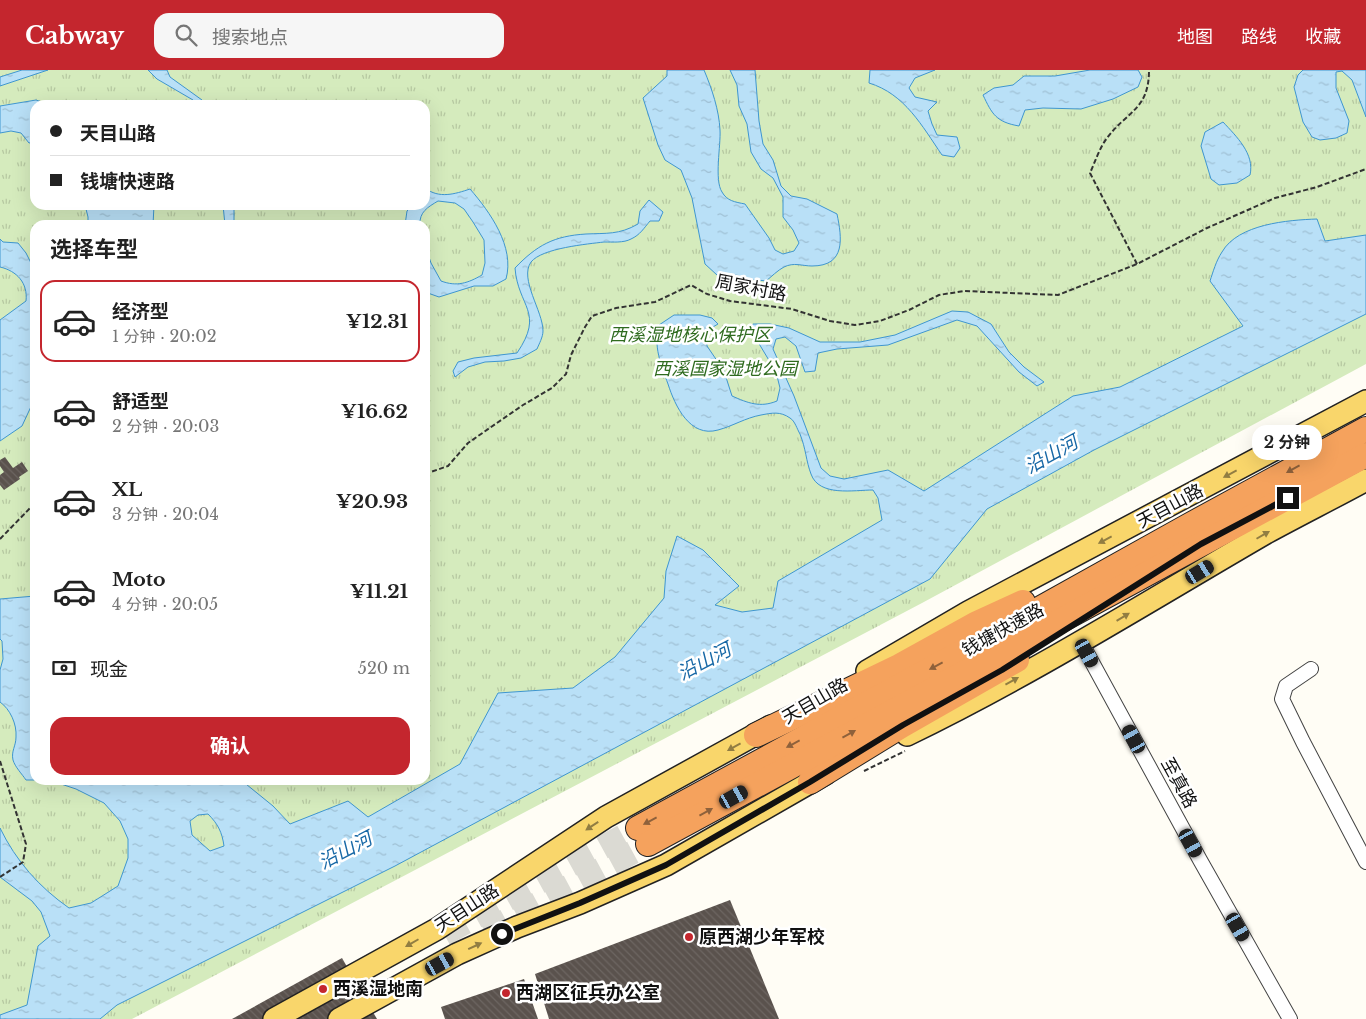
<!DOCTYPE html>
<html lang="zh">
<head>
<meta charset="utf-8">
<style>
	:root { --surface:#fff; --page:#f6f6f6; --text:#222; --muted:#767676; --line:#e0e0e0; --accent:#c4262e }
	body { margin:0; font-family:"Libre Baskerville","Noto Sans SC",serif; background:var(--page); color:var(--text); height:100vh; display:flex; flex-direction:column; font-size:19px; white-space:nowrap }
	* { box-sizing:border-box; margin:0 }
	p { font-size:16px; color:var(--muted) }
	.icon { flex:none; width:28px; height:28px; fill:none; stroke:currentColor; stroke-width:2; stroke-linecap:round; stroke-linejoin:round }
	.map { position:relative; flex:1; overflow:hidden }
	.side { position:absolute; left:30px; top:150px; width:400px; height:565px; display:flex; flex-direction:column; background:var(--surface); border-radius:15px; box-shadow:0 5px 20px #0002 }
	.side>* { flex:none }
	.hud { position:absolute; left:30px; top:30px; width:400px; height:110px; border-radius:15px; box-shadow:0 5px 20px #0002; display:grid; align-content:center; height:110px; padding:0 20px; background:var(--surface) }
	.end { position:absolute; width:22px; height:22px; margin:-11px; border:6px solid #111; background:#fff; box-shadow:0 0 0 2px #fff }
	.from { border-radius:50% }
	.bubble { position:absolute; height:35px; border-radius:15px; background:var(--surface); box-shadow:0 5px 20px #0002; font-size:16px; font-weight:700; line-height:35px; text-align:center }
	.car { position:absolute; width:15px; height:30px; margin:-15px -8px; border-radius:6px; box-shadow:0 0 4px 1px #0007; background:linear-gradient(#222 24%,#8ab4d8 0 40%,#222 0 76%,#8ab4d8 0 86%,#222 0) }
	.hud b { display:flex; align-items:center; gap:18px; height:48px; font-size:19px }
	.hud b+b { border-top:1px solid var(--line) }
	.hud i { width:12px; height:12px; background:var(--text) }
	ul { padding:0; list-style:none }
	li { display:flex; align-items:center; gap:15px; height:82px; margin:0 10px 8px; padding:0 10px; border:2px solid transparent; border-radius:15px }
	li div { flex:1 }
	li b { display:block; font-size:19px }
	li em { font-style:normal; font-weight:700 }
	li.current { border-color:var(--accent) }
	li>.icon { width:45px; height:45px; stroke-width:1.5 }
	h2 { padding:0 20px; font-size:22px; line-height:60px }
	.pay { display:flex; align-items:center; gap:12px; height:55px; padding:0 20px; font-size:19px }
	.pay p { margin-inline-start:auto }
	.action { display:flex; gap:10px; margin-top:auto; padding:10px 20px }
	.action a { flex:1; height:58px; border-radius:15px; background:var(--accent); color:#fff; font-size:20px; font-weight:700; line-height:58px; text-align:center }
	header { display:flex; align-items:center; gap:30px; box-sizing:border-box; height:70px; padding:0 25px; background:var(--accent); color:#fff }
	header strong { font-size:24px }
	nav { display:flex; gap:28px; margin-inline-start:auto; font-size:18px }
	.search { width:350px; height:45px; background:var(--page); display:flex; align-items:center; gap:12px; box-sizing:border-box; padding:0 18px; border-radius:15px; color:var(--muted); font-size:19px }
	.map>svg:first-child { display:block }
	.park { fill:url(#park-tufts); fill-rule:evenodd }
	.water { fill:url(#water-ripples); stroke:#3f96cf; fill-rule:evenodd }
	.building { fill:url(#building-back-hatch) }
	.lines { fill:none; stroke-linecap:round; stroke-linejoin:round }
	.highway-tunnel { stroke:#dbdad3; stroke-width:24; stroke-dasharray:24 12; stroke-linecap:butt }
	.street-casing { stroke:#444; stroke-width:16 }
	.primary-casing { stroke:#222; stroke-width:24 }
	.highway-casing { stroke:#222; stroke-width:26 }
	.path { stroke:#333; stroke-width:2; stroke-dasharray:5 2.5; stroke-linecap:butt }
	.street { stroke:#fff; stroke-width:14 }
	.primary { stroke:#f9d66b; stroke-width:21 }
	.highway { stroke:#f5a25d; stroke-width:24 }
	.oneway { fill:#8e613b }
	.oneway2 { fill:#917d42 }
	.route { stroke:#111; stroke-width:6 }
	.poi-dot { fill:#c4262e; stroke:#fff; stroke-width:2 }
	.labels { text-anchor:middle; stroke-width:5; stroke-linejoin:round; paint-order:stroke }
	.street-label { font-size:18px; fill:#111; stroke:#fff }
	.park-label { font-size:18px; font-style:italic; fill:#2f6b1f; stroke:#fff }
	.poi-label { font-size:18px; font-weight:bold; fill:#111; stroke:#fff; text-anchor:start }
	.water-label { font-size:19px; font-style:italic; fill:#1768a6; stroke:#fff }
</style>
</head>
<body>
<header>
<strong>Cabway</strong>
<div class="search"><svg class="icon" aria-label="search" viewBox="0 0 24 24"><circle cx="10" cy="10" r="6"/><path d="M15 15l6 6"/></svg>搜索地点</div>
<nav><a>地图</a><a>路线</a><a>收藏</a></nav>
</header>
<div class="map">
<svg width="1366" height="949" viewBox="0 0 1366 949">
	<defs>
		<pattern id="park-tufts" width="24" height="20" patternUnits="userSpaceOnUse" patternTransform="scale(1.25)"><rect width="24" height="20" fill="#d5ebbd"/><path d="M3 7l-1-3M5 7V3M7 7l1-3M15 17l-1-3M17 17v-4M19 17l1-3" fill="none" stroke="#b6c8a1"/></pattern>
		<pattern id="water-ripples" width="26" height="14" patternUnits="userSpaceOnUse" patternTransform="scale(1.25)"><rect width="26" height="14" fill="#b9e0f7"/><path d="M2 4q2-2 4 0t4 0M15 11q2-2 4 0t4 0" fill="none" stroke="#9ebfd3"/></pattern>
		<pattern id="building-back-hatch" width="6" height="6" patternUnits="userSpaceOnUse" patternTransform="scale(1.25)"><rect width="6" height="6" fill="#5a524d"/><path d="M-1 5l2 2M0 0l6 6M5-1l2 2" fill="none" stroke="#6d6662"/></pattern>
	</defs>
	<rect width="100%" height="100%" fill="#fffdf5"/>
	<path class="park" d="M0 0H1366V294L922 533 132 949H0ZM35 35H425V135H35ZM35 155H425V710H35Z"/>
	<g class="water">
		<path d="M22 0H48L0 16V7Z"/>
		<path d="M148 0H167L170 7 202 30 205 35H195L193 30 157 9Z"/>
		<path d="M667 0H704C712 19 719 40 720 60 721 75 714 110 722 122 727 131 735 132 745 134L769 168 775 180 783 184 794 181 799 173 793 160 783 147V127L773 108 761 99 751 82 747 54 739 36 737 15 730 0H755L759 51 763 74 773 90 781 116 791 126 807 129 837 144C842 168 846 196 812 196 802 196 794 192 784 197 778 200 771 207 766 211L717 205 705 194 692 128 681 100 665 90 658 75 643 28 667 6Z"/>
		<path d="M870 0H935L915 8 909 18 915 27 937 32 928 41 932 54 937 65 957 67 960 78 954 87 942 85C922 56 905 24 869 13Z"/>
		<path d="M1090 0H1138L1142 7 1138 17 1113 29 1081 39 1043 38 1025 40 1019 56C996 52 992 44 983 25L994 18 1013 15 1024 6H1055Z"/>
		<path d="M1303 0H1366V47L1352 10 1342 1 1336 2V18L1349 51 1347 63 1336 68 1320 70 1312 67 1303 52 1294 17 1298 5Z"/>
		<path d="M36 30 45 33 46 35H35V72L29 73 21 63 11 61 0 63V36Z"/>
		<path d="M1223 52C1236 66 1255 84 1250 105L1237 113 1219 115 1211 109 1201 76 1205 62Z"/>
		<path d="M425 118C439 129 455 124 470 119 490 142 515 177 506 209L493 216H474L439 227 425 222V175L431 193 441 211C457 217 468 213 482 205L485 193 484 170 473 152 464 139 455 133 438 131C428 137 419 142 420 155H405L407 141 413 135H425Z"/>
		<path d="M649 130 663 142 659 151H650C644 158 640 165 631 169 624 173 612 172 604 172 588 174 542 178 531 192 519 209 543 241 543 261 543 267 539 274 537 279L521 288 504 291 485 292 468 297 455 307 453 301 458 292 474 288 517 283C545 242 518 237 515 198 537 175 554 166 586 164 606 163 619 165 638 154L640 141Z"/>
		<path d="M85 135H154L153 155H88V147Z"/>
		<path d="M223 135H234V155H225Z"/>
		<path d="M1317 149 1325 171 1366 165V244L1094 380 987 439 930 509 395 796 117 935 100 949H0V945L27 935 38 876 50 866 41 842 32 831 0 807V758C16 791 39 817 69 838L91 833 118 816 128 788V769L120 751 104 733 76 719 49 710H26C22 704 15 697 13 690 11 681 16 676 16 667 17 654 10 639 0 632V600L3 589 2 571 0 569V529L35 526V710H241L273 736 290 754 348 731 368 747 460 694 498 623 573 618 615 587 664 528 666 501 677 466 703 480 739 516 715 535 742 542 773 538 778 511 882 450 878 428 873 420C854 420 819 427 811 404 806 391 806 379 800 364 797 359 795 351 790 348 780 341 772 343 761 345 745 348 733 356 718 360 690 368 675 336 668 314 661 295 653 276 659 255L674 245H700L712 248 718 254 706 261 707 276 724 301 732 326C748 333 760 338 777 331L780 318 776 302 755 267 746 262 753 254H770L789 258 820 272H860L895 265 952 241 968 242 991 254 1009 282 1024 297 1044 312 1037 316 1019 302 977 256 957 250 888 275 837 279 818 283 815 301 805 302 796 276 785 267 776 269 773 279 794 326 821 398 830 406 844 409 888 400 924 421 1073 326 1120 317 1243 256 1210 211C1213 202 1216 191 1222 182 1238 154 1288 150 1317 149ZM208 744C218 754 222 762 224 776L210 781 192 765 190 751 198 745Z"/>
		<path d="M0 169 3 172 18 173 26 183 35 201V328L22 356 0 371V250L26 231C28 213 17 201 0 197Z"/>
	</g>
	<g class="building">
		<path d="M5 387 13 398 22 392 28 401 19 407 20 409 4 420 0 415V405L4 402 0 396V390Z"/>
		<path d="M730 830 779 949H549L535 904Z"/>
		<path d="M342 888 377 949H232Z"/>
		<path d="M524 909 538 949H445L441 937Z"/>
	</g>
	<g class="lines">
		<g class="highway-tunnel">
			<path d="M485 862 648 774"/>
			<path d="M444 864 638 758"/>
		</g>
		<defs>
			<g id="street">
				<path d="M1081 572 1200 790 1290 949"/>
				<path d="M1311 599 1286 616 1282 629 1303 672 1366 792"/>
			</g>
			<g id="primary">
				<path d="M867 601 968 542 1366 331"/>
				<path d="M907 665C1031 605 1147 532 1266 463 1299 445 1333 428 1366 410"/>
				<path d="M274 949 437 859 606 747 771 656"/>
				<path d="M339 949 457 884 517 857 580 833 666 795 825 704"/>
			</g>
			<g id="highway">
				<path d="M756 665 899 596 975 554 1023 532"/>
				<path d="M810 712 903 655 1017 590"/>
				<path d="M638 758 962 582 1188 456 1366 359"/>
				<path d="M648 774 1366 385"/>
			</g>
		</defs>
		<use href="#street" class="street-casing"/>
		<use href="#primary" class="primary-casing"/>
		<use href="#highway" class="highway-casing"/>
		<g class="path">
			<path d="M1137 194 1090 103C1095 92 1100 77 1107 68 1127 41 1149 40 1149 0"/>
			<path d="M425 404 448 396 468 373 523 335 552 318 566 304 571 285 585 257 592 246 616 238 655 232 691 215 707 224 730 231 792 239 830 251 855 255 880 251 909 240 939 225 964 221 1058 225 1137 194 1207 158 1275 128 1317 117 1366 99"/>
			<path d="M0 469 35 433"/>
			<path d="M0 691 26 774 23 792 0 807"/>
			<path d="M864 701 905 681"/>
		</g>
		<use href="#street" class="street"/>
		<use href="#primary" class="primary"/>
		<use href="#highway" class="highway"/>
	</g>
	<defs><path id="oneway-solid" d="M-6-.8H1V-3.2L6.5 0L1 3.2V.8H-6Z" transform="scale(1.25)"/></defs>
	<g class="oneway">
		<use href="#oneway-solid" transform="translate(1293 399) rotate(151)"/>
		<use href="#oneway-solid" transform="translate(936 596) rotate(152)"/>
		<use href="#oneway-solid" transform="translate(849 664) rotate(-29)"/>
		<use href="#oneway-solid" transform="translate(793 674) rotate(152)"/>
		<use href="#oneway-solid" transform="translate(706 742) rotate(-29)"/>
		<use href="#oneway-solid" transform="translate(650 751) rotate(152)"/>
	</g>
	<g class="oneway2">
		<use href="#oneway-solid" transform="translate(1230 404) rotate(152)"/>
		<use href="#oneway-solid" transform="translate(1263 465) rotate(-30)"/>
		<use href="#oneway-solid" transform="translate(1105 470) rotate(152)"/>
		<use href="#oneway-solid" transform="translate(1123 547) rotate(-31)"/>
		<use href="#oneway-solid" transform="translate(1012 611) rotate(-29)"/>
		<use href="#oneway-solid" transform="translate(734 677) rotate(151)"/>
		<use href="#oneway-solid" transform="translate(592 756) rotate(147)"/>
		<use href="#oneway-solid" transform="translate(412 873) rotate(150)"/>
		<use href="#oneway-solid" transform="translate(475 876) rotate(-25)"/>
	</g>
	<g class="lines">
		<path class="route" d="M502 864 580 833 666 795 810 712 903 655 1002 600 1201 474 1288 428"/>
	</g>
	<g class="poi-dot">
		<circle cx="689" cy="867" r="5"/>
		<circle cx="323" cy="919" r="5"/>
		<circle cx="506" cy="923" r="5"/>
	</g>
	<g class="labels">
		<g class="street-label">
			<text transform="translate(751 218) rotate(11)" y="6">周家村路</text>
			<text transform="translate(1170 436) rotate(-28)" y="6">天目山路</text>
			<text transform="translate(1003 560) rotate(-29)" y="6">钱塘快速路</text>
			<text transform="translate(815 631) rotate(-30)" y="6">天目山路</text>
			<text transform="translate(1179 713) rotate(61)" y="6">至真路</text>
			<text transform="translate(467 838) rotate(-33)" y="6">天目山路</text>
		</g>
		<g class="park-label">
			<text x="690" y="271">西溪湿地核心保护区</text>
			<text x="725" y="305">西溪国家湿地公园</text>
		</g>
		<g class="poi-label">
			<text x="699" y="873">原西湖少年军校</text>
			<text x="333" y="925">西溪湿地南</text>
			<text x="516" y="929">西湖区征兵办公室</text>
		</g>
		<g class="water-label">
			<text transform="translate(1051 384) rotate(-29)" y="7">沿山河</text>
			<text transform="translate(704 591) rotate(-28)" y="7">沿山河</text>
			<text transform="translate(345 780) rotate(-28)" y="7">沿山河</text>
		</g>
	</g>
</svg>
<i class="end from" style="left:502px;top:864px"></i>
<i class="end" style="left:1288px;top:428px"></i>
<div class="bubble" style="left:1252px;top:355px;width:70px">2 分钟</div>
<i class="car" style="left:1200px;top:502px;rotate:59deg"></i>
<i class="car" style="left:1087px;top:583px;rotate:151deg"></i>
<i class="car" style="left:1134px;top:669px;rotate:331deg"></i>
<i class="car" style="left:734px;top:727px;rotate:61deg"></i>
<i class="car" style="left:1191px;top:773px;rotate:151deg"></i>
<i class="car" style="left:1238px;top:857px;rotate:150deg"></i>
<i class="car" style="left:440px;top:894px;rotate:61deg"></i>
<div class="hud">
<b><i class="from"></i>天目山路</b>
<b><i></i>钱塘快速路</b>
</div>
<section class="side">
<h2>选择车型</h2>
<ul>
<li class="current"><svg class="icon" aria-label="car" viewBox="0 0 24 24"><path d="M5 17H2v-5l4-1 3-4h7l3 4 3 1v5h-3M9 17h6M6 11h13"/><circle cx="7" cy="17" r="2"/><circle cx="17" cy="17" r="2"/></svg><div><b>经济型</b><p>1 分钟 · 20:02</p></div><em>¥12.31</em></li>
<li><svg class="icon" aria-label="car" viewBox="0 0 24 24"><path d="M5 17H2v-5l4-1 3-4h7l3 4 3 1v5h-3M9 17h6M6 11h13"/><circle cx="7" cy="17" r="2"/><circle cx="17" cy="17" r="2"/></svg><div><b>舒适型</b><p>2 分钟 · 20:03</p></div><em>¥16.62</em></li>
<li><svg class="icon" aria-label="car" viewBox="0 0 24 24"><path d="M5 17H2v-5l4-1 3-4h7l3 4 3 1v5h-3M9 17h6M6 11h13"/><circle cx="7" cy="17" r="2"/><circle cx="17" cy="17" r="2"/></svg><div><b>XL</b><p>3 分钟 · 20:04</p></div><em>¥20.93</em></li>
<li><svg class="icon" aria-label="car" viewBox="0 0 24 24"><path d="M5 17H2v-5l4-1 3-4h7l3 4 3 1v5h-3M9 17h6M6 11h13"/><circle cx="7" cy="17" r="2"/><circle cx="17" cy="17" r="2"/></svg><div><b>Moto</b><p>4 分钟 · 20:05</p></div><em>¥11.21</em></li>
</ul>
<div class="pay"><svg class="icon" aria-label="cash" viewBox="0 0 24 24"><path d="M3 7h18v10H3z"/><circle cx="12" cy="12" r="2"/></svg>现金<p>520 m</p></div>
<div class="action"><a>确认</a></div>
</section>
</div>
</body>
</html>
